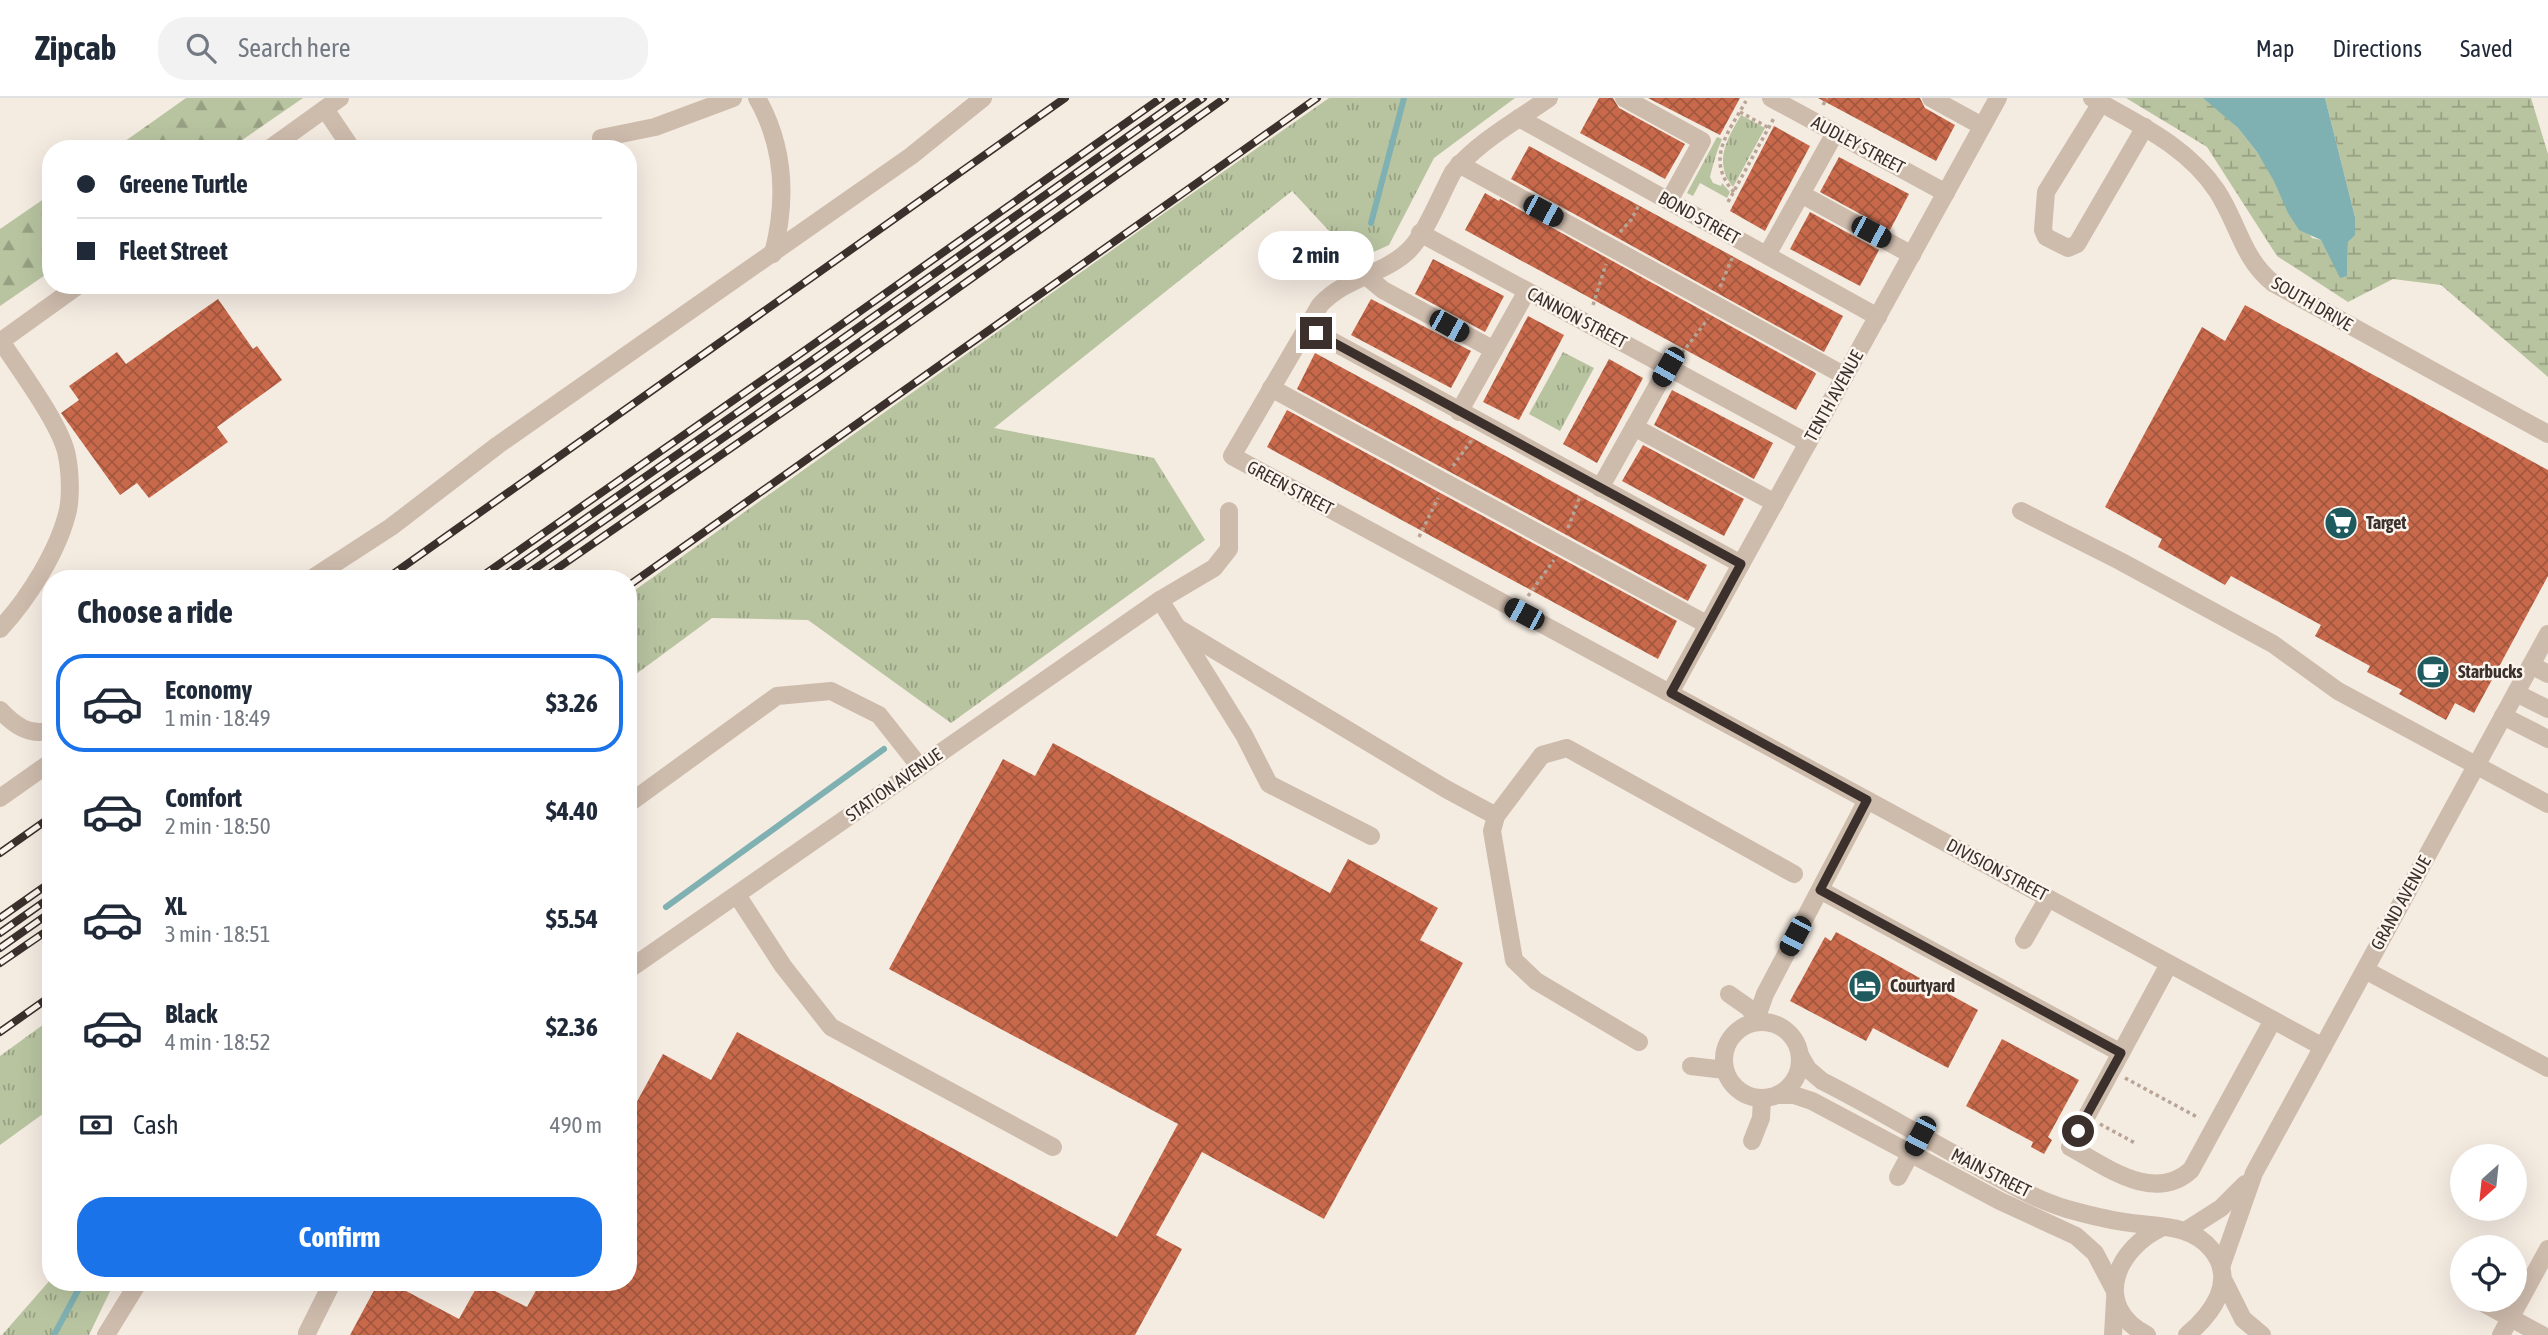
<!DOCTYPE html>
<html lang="en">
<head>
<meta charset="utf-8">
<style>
	:root { --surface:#fff; --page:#f2f2f3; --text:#1f2937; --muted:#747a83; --line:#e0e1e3; --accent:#1a73e8 }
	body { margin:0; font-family:"Asap Condensed",sans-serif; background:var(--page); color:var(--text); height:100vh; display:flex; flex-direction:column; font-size:26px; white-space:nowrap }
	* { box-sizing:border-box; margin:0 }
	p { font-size:23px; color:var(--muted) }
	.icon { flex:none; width:38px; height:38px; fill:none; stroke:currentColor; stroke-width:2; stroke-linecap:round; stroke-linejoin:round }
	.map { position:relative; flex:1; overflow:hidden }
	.details { position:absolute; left:42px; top:472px; width:595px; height:721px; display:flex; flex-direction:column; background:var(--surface); border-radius:28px; box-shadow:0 7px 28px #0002 }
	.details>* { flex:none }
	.top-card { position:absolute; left:42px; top:42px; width:595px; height:154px; border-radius:28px; box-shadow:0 7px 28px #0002; display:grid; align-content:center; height:154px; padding:0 35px; background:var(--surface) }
	.needle { width:46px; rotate:207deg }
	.controls { position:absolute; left:2450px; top:1046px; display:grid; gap:14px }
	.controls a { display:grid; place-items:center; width:77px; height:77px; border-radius:50%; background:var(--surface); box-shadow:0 7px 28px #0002; font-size:35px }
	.end { position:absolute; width:32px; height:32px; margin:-16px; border:9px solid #3b302b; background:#fff; box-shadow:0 0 0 4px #fff }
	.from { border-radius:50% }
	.bubble { position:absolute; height:49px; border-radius:24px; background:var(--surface); box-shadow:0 7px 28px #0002; font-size:23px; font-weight:700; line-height:49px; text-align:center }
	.car { position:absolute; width:21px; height:42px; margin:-21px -10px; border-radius:9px; box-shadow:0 0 5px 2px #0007; background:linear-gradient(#222 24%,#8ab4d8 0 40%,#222 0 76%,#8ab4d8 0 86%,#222 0) }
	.top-card b { display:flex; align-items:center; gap:24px; height:66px; font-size:26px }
	.top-card b+b { border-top:2px solid var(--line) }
	.top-card i { width:18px; height:18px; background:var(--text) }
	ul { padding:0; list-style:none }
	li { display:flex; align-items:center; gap:21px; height:98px; margin:0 14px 10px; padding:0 21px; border:4px solid transparent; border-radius:28px }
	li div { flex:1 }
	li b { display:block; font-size:26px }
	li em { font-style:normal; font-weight:700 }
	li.current { border-color:var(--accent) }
	li>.icon { width:63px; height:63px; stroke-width:1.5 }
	h2 { padding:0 35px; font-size:32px; line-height:84px }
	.pay { display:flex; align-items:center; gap:18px; height:77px; padding:0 35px; font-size:26px }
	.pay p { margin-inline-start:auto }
	.primary-button { display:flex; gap:14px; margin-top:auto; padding:14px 35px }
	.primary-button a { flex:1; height:80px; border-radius:28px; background:var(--accent); color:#fff; font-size:28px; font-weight:700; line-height:80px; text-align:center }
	header { display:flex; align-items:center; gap:42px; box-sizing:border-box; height:98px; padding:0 35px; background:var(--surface); border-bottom:2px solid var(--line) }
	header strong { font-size:33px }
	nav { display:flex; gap:38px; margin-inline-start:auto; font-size:24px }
	.search { width:490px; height:63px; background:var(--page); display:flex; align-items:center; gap:18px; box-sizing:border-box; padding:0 24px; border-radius:28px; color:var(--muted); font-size:26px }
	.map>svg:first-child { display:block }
	.grass { fill:url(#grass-tufts) }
	.forest { fill:url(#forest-firs) }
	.wetland { fill:url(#wetland-marsh) }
	.water { fill:#7fb0b2 }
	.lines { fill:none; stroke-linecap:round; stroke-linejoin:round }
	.stream { stroke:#7fb0b2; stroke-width:6 }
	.building { fill:url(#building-cross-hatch) }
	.path { stroke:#b9a596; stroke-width:3.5; stroke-dasharray:3.5 3.5; stroke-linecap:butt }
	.minor { stroke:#cdbbac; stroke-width:18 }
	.rail-casing { stroke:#3b302b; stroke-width:8 }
	.rail { stroke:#fbf5ee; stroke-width:5; stroke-dasharray:16; stroke-linecap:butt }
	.route { stroke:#3b302b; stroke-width:9 }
	.labels { text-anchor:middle; stroke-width:5; stroke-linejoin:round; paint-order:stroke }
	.street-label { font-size:18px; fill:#3b302b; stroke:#fbf5ee }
	.poi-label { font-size:18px; font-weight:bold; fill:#3b302b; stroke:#fbf5ee; text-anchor:start }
</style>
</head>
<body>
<header>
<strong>Zipcab</strong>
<div class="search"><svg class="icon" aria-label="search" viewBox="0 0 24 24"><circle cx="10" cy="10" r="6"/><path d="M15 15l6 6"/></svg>Search here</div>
<nav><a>Map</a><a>Directions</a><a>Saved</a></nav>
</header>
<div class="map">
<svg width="2548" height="1237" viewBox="0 0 2548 1237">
	<defs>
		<pattern id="grass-tufts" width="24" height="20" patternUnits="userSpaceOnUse" patternTransform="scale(1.75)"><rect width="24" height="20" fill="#b8c4a0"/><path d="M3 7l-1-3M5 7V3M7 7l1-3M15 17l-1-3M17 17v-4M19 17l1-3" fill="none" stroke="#97a083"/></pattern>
		<pattern id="forest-firs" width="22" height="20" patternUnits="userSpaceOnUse" patternTransform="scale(1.75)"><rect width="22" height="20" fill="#b8c4a0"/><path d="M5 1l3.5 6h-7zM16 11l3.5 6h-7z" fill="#97a083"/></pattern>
		<pattern id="wetland-marsh" width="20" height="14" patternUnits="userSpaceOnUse" patternTransform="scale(1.75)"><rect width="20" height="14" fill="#b8c4a0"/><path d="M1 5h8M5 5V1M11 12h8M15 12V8" fill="none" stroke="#97a083"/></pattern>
		<pattern id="building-cross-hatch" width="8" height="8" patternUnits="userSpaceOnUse" patternTransform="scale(1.75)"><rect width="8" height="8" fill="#c8694b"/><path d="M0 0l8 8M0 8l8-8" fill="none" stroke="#a4573f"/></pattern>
	</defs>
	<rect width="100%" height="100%" fill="#f4ebe1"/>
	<g class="grass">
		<path d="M1329 0H1515L1434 60 1389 147 1356 162 1292 93 994 330 1154 360 1205 442 951 625 808 522 712 520 628 582V497L1167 113Z"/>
		<path d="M1741 17 1765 30 1733 89C1713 64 1727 41 1741 17Z"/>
		<path d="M1717 39 1722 41C1716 55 1713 67 1710 79L1713 85 1721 88 1722 85 1730 94 1727 100 1700 85 1693 98 1687 95Z"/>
		<path d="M1563 254 1594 270 1560 333 1529 316Z"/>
		<path d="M51 921V1010L0 1047V958Z"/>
		<path d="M51 1181V1185H114L89 1237H2Z"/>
	</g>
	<g class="forest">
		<path d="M186 0H303L229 51H114Z"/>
		<path d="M51 96V173L0 208V131Z"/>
	</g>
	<path class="wetland" d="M2126 0H2203L2216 10 2238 30 2257 54 2312 140 2321 142 2347 178 2348 144 2355 136V119L2325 0H2531L2548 56V279L2441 187 2393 181 2348 204 2277 158 2207 49Z"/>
	<path class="water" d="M2203 0H2325L2355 119V137L2348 144 2347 178 2340 180 2321 142 2299 132 2288 115 2274 83 2257 54 2238 30Z"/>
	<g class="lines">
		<g class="stream">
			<path d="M1371 125 1404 0"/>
			<path d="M666 809 884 651"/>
			<path d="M54 1237 82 1185"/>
		</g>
	</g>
	<g class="building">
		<path d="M1599 0H1613L1619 10 1685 46 1665 81 1580 35Z"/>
		<path d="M1648 0H1740L1720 37Z"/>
		<path d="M1818 0H1920L1925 10 1955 27 1936 63Z"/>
		<path d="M1774 28 1810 48 1765 133 1730 113Z"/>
		<path d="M1529 48 1843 218 1824 254 1511 81Z"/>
		<path d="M1839 59 1909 96 1890 132 1820 94Z"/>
		<path d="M1485 95 1499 103 1500 101 1814 274 1816 276 1796 312 1465 132Z"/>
		<path d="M1810 114 1879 152 1860 188 1790 151Z"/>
		<path d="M1433 161 1504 198 1485 234 1415 196Z"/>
		<path d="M218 201 253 251 257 248 282 282 217 329 228 344 149 400 137 385 120 397 61 315 79 302 69 288 117 254 126 266Z"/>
		<path d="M1371 201 1471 253 1451 290 1351 237Z"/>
		<path d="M2245 207 2548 372V478L2474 615 2455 605 2446 622 2399 596 2402 592 2367 574 2370 568 2315 538 2321 527 2231 478 2225 487 2158 449 2162 441 2105 409 2202 229 2225 243Z"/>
		<path d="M1528 218 1564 237 1519 322 1483 304Z"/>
		<path d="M1315 255 1707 467 1688 503 1297 291Z"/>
		<path d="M1609 261 1643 280 1597 365 1563 346Z"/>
		<path d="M1672 292 1773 345 1754 381 1654 327Z"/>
		<path d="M1287 312 1677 523 1658 561 1267 349Z"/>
		<path d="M1643 347 1744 401 1724 438 1622 383Z"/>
		<path d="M1053 645 1330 795 1348 761 1438 810 1420 842 1463 865 1324 1121 1202 1054 1156 1137 1182 1151 1135 1237H350L378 1185H391L459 1221 479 1185 527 1209 540 1185H628V1020L663 956 711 982 737 934 1117 1139 1178 1026 889 871 1003 661 1035 678Z"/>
		<path d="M1836 834 1978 912 1948 970 1873 930 1866 943 1790 903 1825 839 1831 843Z"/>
		<path d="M2002 941 2079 982 2048 1039 2052 1042 2044 1056 2031 1049 2033 1044 1966 1008Z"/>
	</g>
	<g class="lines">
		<g class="path">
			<path d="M1823 7 1827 0"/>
			<path d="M1740 14 1769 30"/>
			<path d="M1734 94C1704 61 1729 34 1746 3"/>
			<path d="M1728 104 1774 20"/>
			<path d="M1620 134 1631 122 1639 107"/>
			<path d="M1720 189 1733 158"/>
			<path d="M1593 207 1606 166"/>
			<path d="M1682 255 1708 221"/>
			<path d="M1453 368 1471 343 1469 340"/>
			<path d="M1568 430 1580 398"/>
			<path d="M1419 439 1438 400"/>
			<path d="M1528 498 1554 462"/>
			<path d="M2125 980 2199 1020"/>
			<path d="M2100 1026 2135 1045"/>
		</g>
		<g class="minor">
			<path d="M757 0C785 49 787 102 773 156"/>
			<path d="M1549 0C1516 23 1479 43 1453 74 1441 96 1425 138 1407 154 1382 177 1346 179 1320 207L1232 358 2323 949"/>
			<path d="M1624 0 1702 43 1669 103"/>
			<path d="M1771 0 1946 95"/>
			<path d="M1931 0 1982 28"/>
			<path d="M2092 0C2138 26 2187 48 2217 93 2238 125 2242 160 2273 185L2548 336"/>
			<path d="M2101 5 2046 94 2043 132 2046 139 2068 150 2077 146 2145 29"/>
			<path d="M325 11 352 51"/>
			<path d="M1519 20 1878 219"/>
			<path d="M601 40 655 29 733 0"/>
			<path d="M269 51 340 0"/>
			<path d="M1459 66 1845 278"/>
			<path d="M1801 96 1912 157"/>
			<path d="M1420 135 1808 345"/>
			<path d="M1767 157 1835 35"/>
			<path d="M1365 177 1383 192 1494 252"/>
			<path d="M1306 229 1741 466"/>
			<path d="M1271 290 1708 527"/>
			<path d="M1459 314 1527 193"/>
			<path d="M1634 329 1775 405"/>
			<path d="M1600 390 1668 269"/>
			<path d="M2021 413 2120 463 2273 546 2338 593 2548 706"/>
			<path d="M311 481 391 429 498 347 911 58 983 0"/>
			<path d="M1160 502 1244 637 1269 686 1371 738"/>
			<path d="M1178 530 1446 691 1496 718 1492 733 1514 862 1536 883 1639 944"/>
			<path d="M0 531C28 501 59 452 68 412 71 397 70 373 67 358 62 328 19 271 1 243L79 187"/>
			<path d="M2531 567 2548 576"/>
			<path d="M1670 595 1998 0"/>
			<path d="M2516 595 2548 611"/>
			<path d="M0 612C14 627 30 639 51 632"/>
			<path d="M2503 618 2548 641"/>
			<path d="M0 700 51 664"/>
			<path d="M628 706 777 598 831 593 879 617 920 669"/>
			<path d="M1496 718 1542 657 1567 650 1794 776"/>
			<path d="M1820 792 2121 955"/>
			<path d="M737 797 783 868 831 929 1053 1049"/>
			<path d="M2024 842 2048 800"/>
			<path d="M2169 866 2070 1049C2105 1068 2154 1106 2191 1072L2273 922"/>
			<path d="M628 872 1160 502 1214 470 1229 451V413"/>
			<path d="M2365 872 2548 970"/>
			<path d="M1729 896 1749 910 1758 923"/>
			<path d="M1758 923 1759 913 1765 896 1867 702"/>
			<circle cx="1762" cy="962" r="38"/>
			<path d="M1801 959 1808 971 1822 983C1876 1010 1927 1042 1980 1070 2008 1085 2036 1102 2067 1111 2085 1116 2104 1121 2124 1124 2154 1129 2191 1125 2212 1152 2237 1183 2212 1216 2187 1237"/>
			<path d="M1691 968 1725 972"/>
			<path d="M1780 997H1794L1812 1003 2000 1103 2076 1138 2095 1155 2114 1191"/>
			<path d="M1752 1043 1761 1020 1762 1001"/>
			<path d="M1898 1079 1915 1047"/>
			<path d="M2185 1133 2221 1110 2245 1086"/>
			<path d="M2221 1169 2254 1075 2548 536"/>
			<path d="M2224 1183 2243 1221 2262 1237"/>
			<path d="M2485 1206 2542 1237"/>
			<path d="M307 1235 332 1185"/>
			<path d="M106 1237 138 1185"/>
			<path d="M2113 1237 2115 1202"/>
			<path d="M2147 1237C2091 1208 2116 1150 2163 1129"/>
			<path d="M2501 1237 2548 1151"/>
		</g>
		<defs>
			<g id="rail">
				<path d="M386 481 1065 0"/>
				<path d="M478 481 804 253 1161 0"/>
				<path d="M499 481 811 263 1182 0"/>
				<path d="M520 481 819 273 1203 0"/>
				<path d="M542 481 826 284 1225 0"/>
				<path d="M628 488 1317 0"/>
				<path d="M0 755 51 719"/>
				<path d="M0 820 51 784"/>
				<path d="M0 835 51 799"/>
				<path d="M0 850 51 814"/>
				<path d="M0 865 51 830"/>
				<path d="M0 934 51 898"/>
			</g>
		</defs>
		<use href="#rail" class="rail-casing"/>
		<use href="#rail" class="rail"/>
	</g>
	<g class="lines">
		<path class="route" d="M1316 235 1741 466 1671 595 1867 702 1820 792 2121 955 2078 1033"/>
	</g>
	<defs>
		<symbol id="supermarket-disc" viewBox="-11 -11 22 22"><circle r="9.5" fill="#1f5a5e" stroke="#fbf5ee"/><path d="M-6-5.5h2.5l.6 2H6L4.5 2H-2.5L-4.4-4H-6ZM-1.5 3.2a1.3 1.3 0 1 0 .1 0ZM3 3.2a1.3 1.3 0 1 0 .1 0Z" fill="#fff"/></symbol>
		<symbol id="cafe-disc" viewBox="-11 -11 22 22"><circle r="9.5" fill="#1f5a5e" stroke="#fbf5ee"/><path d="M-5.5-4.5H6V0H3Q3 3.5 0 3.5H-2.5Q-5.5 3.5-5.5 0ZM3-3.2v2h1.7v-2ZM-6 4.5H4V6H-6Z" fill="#fff"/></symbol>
		<symbol id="hotel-disc" viewBox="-11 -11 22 22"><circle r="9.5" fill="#1f5a5e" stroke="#fbf5ee"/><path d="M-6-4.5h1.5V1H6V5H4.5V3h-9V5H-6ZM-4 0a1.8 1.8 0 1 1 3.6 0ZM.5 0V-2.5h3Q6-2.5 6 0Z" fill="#fff"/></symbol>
	</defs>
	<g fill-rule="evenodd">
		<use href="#supermarket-disc" x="2322" y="406" width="38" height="38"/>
		<use href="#cafe-disc" x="2414" y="555" width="38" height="38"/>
		<use href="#hotel-disc" x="1846" y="869" width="38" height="38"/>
	</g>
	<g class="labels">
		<g class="street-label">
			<text transform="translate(1858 47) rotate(28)" y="6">AUDLEY STREET</text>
			<text transform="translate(1699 120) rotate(29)" y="6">BOND STREET</text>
			<text transform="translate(2312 206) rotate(30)" y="6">SOUTH DRIVE</text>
			<text transform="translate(1577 220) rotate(28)" y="6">CANNON STREET</text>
			<text transform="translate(1834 298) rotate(-61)" y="6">TENTH AVENUE</text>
			<text transform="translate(1290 390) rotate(28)" y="6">GREEN STREET</text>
			<text transform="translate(894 687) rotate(-35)" y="6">STATION AVENUE</text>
			<text transform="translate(1997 772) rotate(28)" y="6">DIVISION STREET</text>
			<text transform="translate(2401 805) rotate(-61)" y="6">GRAND AVENUE</text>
			<text transform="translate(1991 1075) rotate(27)" y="6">MAIN STREET</text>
		</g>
		<g class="poi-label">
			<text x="2366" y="431">Target</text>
			<text x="2458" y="580">Starbucks</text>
			<text x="1890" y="894">Courtyard</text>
		</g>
	</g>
</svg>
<div class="controls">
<a><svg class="needle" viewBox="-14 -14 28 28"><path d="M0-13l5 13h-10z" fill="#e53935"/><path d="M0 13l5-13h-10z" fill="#747a83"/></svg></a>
<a><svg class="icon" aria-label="locate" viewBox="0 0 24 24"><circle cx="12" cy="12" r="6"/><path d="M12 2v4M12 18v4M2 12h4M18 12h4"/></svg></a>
</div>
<i class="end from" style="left:2078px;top:1033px"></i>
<i class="end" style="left:1316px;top:235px"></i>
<div class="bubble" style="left:1258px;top:133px;width:116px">2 min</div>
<i class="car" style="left:1543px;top:113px;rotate:118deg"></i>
<i class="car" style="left:1871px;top:134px;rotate:118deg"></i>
<i class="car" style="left:1449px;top:228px;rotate:119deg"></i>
<i class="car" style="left:1668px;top:269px;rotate:210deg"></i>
<i class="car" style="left:1524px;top:516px;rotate:298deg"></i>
<i class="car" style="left:1795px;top:838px;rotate:208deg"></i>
<i class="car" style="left:1920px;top:1038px;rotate:208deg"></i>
<div class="top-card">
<b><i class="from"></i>Greene Turtle</b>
<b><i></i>Fleet Street</b>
</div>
<section class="details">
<h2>Choose a ride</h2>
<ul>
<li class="current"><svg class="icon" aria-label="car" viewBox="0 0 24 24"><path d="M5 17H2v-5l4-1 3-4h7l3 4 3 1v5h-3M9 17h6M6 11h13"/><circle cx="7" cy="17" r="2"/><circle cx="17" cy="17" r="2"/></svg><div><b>Economy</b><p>1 min · 18:49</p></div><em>$3.26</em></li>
<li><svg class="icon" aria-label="car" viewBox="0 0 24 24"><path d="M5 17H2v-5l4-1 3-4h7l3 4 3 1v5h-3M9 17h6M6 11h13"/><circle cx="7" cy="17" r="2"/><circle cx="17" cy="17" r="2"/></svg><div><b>Comfort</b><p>2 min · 18:50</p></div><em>$4.40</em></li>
<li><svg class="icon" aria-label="car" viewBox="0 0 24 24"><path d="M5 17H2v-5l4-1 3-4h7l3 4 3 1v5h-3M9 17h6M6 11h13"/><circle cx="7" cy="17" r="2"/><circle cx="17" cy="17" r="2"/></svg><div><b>XL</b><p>3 min · 18:51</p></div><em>$5.54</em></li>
<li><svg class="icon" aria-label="car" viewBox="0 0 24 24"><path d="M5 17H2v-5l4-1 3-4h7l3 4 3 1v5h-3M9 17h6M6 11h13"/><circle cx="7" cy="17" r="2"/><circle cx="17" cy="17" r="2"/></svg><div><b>Black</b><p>4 min · 18:52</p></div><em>$2.36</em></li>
</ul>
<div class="pay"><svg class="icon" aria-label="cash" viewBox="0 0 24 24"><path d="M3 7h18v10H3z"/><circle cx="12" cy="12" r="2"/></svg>Cash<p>490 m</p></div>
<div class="primary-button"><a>Confirm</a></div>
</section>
</div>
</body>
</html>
